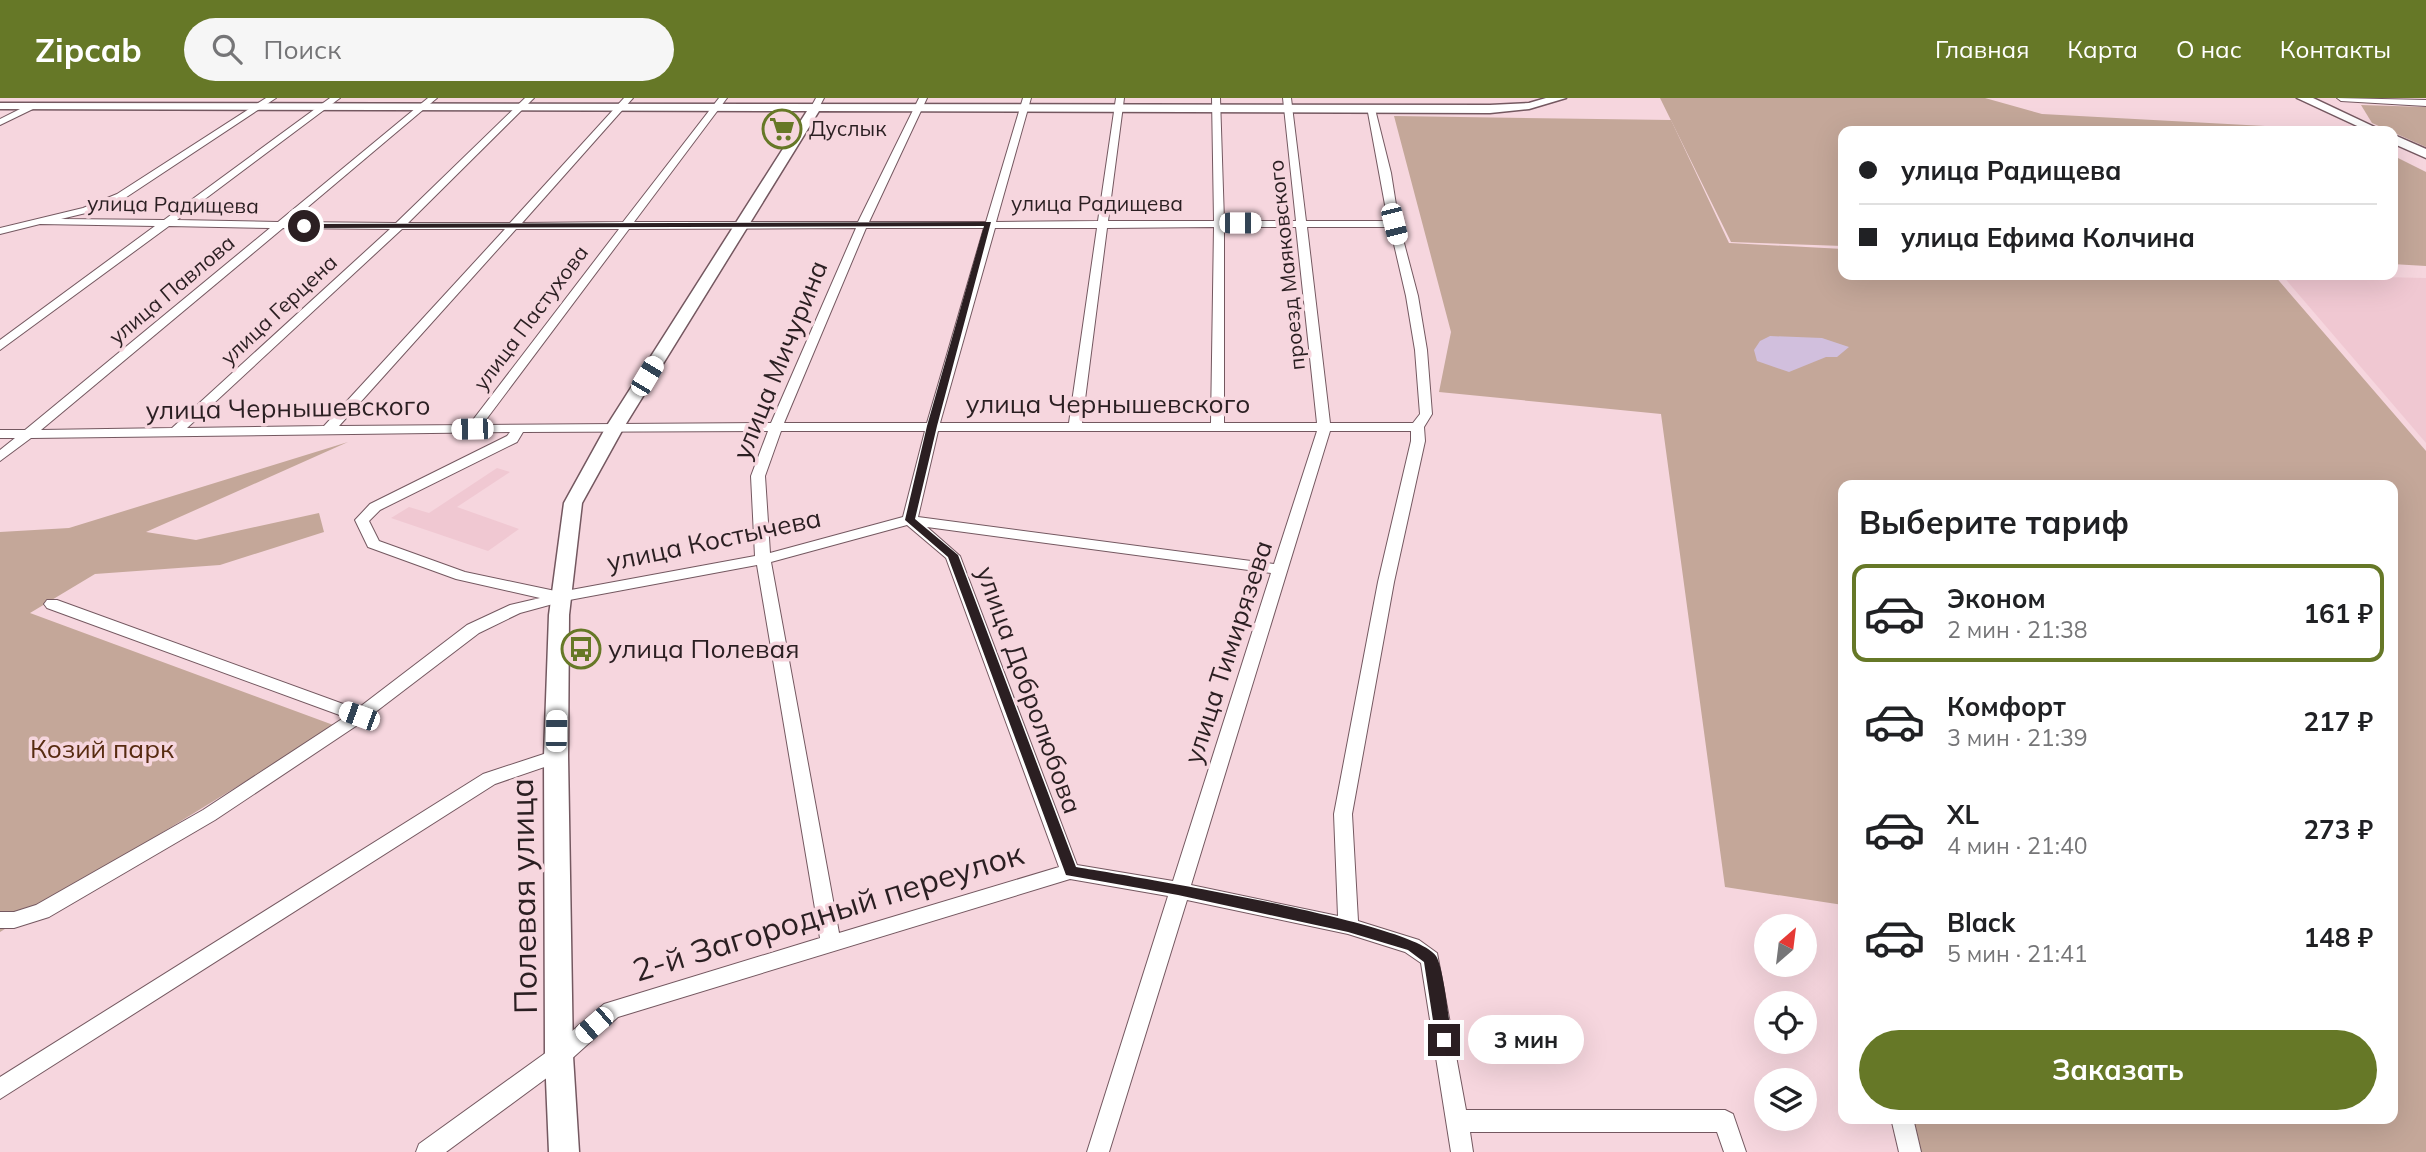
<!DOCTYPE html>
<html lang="ru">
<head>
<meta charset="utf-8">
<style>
	:root { --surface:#fff; --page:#f6f6f6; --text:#202124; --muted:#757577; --line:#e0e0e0; --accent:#667827 }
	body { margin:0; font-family:Mulish,sans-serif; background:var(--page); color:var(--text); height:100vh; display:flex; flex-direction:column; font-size:26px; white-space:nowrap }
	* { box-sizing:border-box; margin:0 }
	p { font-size:23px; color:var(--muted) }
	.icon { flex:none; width:38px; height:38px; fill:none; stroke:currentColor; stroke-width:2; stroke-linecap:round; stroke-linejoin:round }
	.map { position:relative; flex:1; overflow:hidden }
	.side { position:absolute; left:1838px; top:382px; width:560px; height:644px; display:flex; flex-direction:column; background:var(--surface); border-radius:14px; box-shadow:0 7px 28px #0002 }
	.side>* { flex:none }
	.top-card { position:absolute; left:1838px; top:28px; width:560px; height:154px; border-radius:14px; box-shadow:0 7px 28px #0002; display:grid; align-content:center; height:154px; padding:0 21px; background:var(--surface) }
	.needle { width:46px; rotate:28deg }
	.tools { position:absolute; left:1754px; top:816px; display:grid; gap:14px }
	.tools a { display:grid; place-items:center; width:63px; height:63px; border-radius:50%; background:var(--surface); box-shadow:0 7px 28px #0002; font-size:35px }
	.end { position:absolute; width:32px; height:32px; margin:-16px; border:9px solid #2b1f22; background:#fff; box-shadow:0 0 0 4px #fff }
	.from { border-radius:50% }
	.bubble { position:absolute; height:49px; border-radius:24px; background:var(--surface); box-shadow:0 7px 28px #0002; font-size:23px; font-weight:700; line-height:49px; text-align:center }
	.car { position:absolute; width:21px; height:42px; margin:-21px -10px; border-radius:9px; box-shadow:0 0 5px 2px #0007; background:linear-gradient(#fff 24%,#345 0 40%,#fff 0 76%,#345 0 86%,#fff 0) }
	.top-card b { display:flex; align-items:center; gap:24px; height:66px; font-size:26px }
	.top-card b+b { border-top:2px solid var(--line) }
	.top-card i { width:18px; height:18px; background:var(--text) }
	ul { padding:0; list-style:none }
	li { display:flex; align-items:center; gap:21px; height:98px; margin:0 14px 10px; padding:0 7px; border:4px solid transparent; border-radius:14px }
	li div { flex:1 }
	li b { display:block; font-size:26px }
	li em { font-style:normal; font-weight:700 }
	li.current { border-color:var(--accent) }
	li>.icon { width:63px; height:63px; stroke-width:1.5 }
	h2 { padding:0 21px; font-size:32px; line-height:84px }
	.button { display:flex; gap:14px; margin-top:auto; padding:14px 21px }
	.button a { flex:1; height:80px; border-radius:42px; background:var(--accent); color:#fff; font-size:28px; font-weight:700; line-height:80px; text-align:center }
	header { display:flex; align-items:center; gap:42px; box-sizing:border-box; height:98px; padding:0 35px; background:var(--accent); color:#fff }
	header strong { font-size:33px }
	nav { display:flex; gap:38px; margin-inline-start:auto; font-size:24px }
	.search { width:490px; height:63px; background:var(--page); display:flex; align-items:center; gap:18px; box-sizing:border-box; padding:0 24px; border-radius:38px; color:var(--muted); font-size:26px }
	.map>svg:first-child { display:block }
	.built { fill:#f0c8d2 }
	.green { fill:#c4a799 }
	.water { fill:#d1bfdd }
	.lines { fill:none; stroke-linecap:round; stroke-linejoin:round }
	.minor-casing { stroke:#745860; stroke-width:2 }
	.secondary-casing { stroke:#745860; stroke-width:3 }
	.minor { fill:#fff; fill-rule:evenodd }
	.secondary { fill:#fff; fill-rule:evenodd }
	.route { fill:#2b1f22 }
	.labels { text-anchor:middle; stroke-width:7; stroke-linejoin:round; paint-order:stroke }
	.far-poi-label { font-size:21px; fill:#2b1f22; stroke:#f6d6de; text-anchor:start }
	.far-street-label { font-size:21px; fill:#2b1f22; stroke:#f6d6de }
	.street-label { font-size:26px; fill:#2b1f22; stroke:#f6d6de }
	.poi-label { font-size:26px; fill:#2b1f22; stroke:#f6d6de; text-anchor:start }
	.park-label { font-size:26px; fill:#572b11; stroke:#f6d6de }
	.near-street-label { font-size:32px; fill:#2b1f22; stroke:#f6d6de }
</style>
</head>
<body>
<header>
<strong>Zipcab</strong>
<div class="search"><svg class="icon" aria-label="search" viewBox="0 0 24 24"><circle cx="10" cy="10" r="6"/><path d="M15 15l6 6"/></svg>Поиск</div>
<nav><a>Главная</a><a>Карта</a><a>О нас</a><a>Контакты</a></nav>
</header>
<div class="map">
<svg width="2426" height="1054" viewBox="0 0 2426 1054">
	<rect width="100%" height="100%" fill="#f6d6de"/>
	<g class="built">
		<path d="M2282 177 2426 180V345Z"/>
		<path d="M497 370 510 374 457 409 519 431 488 453 391 420 409 409 429 415Z"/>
	</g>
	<g class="green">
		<path d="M1660 0H1985L2042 16 2303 30 2308 33H1843V148L1731 144Z"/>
		<path d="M2361 7 2426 9V49L2372 25Z"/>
		<path d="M1394 18 1671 22 1729 145 1843 151V177H2274L2426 353V1054H1907L1900 1020H2392V387H1843V807L1725 789 1661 316 1439 294 1451 234Z"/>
		<path d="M2392 57 2426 74V168L2392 166Z"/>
		<path d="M348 344 146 434 196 442 319 415 324 434 220 467 95 476 30 515 336 628 0 834V434L69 430Z"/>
	</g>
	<path class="water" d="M1770 238 1822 240 1849 249 1837 259H1826L1789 274 1757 263 1754 252 1760 243Z"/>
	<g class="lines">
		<defs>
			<g id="minor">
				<path d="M266 0H276L125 100 90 114 61 121 164 122 330 0H340L177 122 278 124 428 0H437L290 124 396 125 525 0H534L408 125H510L624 0H633L522 125 623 124 719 0H727L634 124H858L919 0H927L869 124H986L1023 0H1031L996 124 1098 123 1116 0H1124L1108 123H1214L1212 0H1220L1224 123H1296L1283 0H1291L1306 123H1388L1367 9 1374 7 1391 75 1399 126 1418 198 1427 252 1432 316 1424 329 1425 343 1394 484 1352 716 1358 823 1419 842 1437 855 1466 1012H1725L1733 1016 1746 1054H1724L1717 1034H1470L1473 1054H1451L1421 865 1405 854 1348 836 1187 802 1109 1054H1087L1168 798 1070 781 618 919 567 965 446 1054H416L419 1046 551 951 604 906 820 840 757 467 564 503 520 515 479 535 365 622 215 722 49 819 14 830H0V814H14L36 807 203 712 345 619 47 510 44 506 47 502H57L357 611 467 527 510 507 540 500 456 481 368 449 355 422 370 406 507 338 510 334 31 340 0 363V352L15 340H0V332H25L270 130 169 128 0 252V242L155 128 40 126 0 136V130L83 110 117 96ZM1214 129 1211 325H1082L1107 130ZM1224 129H1296L1317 325H1224ZM1307 129H1390L1406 198 1415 252 1420 316 1413 325H1330ZM283 130 390 131 172 330 41 332ZM856 130 771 325 482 327 629 131ZM866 130H984L927 325H784ZM995 130H1097L1069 325H940ZM402 131H505L324 328 187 330ZM516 131H619L469 327 339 328ZM768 333 751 378 755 458 560 494 465 474 379 443 369 423 380 412 517 344 523 334ZM781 333H925L903 419 770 455 765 378ZM938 333H1317L1274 466 918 419ZM1330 333H1411V343L1378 484 1334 716 1338 818 1191 787ZM907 427 946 460 1059 769 839 835 771 464ZM927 429 1271 475 1173 783 1077 767 960 458Z"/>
				<path d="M816 0H824L817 13 814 14 810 11Z"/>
				<path d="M2337 0 2426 2V8L2341 3Z"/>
				<path d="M32 5 36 8 35 10 0 27V21Z"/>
				<path d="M556 652 562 653 565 658 562 663 495 686 0 1001V979L483 676Z"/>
				<path d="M1891 1020H1913L1921 1054H1899Z"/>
			</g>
			<g id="secondary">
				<path d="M1546 0H1566L1529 11 1490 15 819 13 624 329 582 405 569 517 568 658 573 958 579 1054H549L545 958 544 658 549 517 564 405 606 329 807 13 0 11V5L1490 7 1529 5Z"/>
				<path d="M2297 0H2313L2383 33H2368Z"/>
				<path d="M2392 36 2426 51V60L2392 45Z"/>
			</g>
		</defs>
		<use href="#minor" class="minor-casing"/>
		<use href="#secondary" class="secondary-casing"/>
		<use href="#minor" class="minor"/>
		<use href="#secondary" class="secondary"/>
	</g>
	<path class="route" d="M991 124 937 328 915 421 958 457 1076 769C1130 778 1414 824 1436 858 1444 870 1449 926 1452 942L1449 947 1444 949 1438 947 1436 942 1424 864 1408 852 1348 834 1178 797 1066 777 948 459 905 422 927 328 984 128 304 130 300 128 304 126Z"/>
	<defs>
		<symbol id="supermarket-ring" viewBox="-11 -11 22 22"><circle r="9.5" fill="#f6d6de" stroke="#667827" stroke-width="1.5"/><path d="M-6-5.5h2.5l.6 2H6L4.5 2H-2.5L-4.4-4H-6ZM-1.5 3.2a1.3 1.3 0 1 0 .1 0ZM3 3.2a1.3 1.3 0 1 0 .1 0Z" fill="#667827"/></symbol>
		<symbol id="bus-ring" viewBox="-11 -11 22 22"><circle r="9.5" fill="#f6d6de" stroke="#667827" stroke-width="1.5"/><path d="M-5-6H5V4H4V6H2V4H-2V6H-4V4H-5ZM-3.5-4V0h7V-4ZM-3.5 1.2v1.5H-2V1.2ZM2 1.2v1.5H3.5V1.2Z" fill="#667827"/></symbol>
	</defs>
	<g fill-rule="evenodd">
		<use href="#supermarket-ring" x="760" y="9" width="44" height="44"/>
		<use href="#bus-ring" x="559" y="529" width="44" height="44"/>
	</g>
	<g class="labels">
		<g class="far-poi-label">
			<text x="809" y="38">Дуслык</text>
		</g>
		<g class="far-street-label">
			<text x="1097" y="113">улица Радищева</text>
			<text transform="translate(173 107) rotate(1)" y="7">улица Радищева</text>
			<text transform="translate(1287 167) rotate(-96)" y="7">проезд Маяковского</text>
			<text transform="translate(172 192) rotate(-40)" y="7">улица Павлова</text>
			<text transform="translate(279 212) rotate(-43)" y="7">улица Герцена</text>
			<text transform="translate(531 220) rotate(-53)" y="7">улица Пастухова</text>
		</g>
		<g class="street-label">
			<text transform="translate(780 262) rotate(-68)" y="9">улица Мичурина</text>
			<text x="1108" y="315">улица Чернышевского</text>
			<text transform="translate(288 310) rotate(-1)" y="9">улица Чернышевского</text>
			<text transform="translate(714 442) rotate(-12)" y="9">улица Костычева</text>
			<text transform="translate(1228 554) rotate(-72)" y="9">улица Тимирязева</text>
			<text transform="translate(1029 592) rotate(70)" y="9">улица Добролюбова</text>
		</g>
		<g class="poi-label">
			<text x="608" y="560">улица Полевая</text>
		</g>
		<g class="park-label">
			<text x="102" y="660">Козий парк</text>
		</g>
		<g class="near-street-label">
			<text transform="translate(524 798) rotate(-91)" y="11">Полевая улица</text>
			<text transform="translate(828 814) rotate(-17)" y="11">2-й Загородный переулок</text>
		</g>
	</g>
</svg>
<div class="tools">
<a><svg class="needle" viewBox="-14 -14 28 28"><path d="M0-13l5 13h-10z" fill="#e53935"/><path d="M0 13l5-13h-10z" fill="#757577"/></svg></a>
<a><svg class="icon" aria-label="locate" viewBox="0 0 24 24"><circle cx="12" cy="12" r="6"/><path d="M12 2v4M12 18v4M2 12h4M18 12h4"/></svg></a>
<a><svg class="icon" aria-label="layers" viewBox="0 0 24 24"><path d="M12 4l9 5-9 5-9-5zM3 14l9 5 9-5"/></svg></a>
</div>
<i class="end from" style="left:304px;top:128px"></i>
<i class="end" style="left:1444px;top:942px"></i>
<div class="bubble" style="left:1468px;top:917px;width:116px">3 мин</div>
<i class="car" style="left:1240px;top:125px;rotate:90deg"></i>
<i class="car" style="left:1394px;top:126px;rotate:166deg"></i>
<i class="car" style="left:647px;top:278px;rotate:31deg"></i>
<i class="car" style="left:472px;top:331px;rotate:269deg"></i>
<i class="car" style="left:359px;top:618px;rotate:290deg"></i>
<i class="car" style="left:556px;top:633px;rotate:1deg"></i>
<i class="car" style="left:594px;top:927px;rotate:229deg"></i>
<div class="top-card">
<b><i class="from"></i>улица Радищева</b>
<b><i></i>улица Ефима Колчина</b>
</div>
<section class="side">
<h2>Выберите тариф</h2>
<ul>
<li class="current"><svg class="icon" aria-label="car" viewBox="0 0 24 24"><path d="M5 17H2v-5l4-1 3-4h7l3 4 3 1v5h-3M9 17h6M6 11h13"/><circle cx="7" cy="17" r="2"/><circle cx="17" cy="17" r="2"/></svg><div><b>Эконом</b><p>2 мин · 21:38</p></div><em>161 ₽</em></li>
<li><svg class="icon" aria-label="car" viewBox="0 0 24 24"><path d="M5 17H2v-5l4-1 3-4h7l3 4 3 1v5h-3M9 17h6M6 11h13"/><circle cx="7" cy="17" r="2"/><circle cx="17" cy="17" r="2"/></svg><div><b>Комфорт</b><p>3 мин · 21:39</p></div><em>217 ₽</em></li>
<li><svg class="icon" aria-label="car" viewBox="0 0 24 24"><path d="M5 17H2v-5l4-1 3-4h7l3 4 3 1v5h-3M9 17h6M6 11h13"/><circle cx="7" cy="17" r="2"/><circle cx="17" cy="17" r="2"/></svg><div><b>XL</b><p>4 мин · 21:40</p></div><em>273 ₽</em></li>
<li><svg class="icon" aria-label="car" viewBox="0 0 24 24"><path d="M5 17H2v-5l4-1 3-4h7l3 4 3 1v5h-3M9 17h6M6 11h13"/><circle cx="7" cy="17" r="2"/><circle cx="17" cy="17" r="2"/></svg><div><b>Black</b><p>5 мин · 21:41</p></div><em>148 ₽</em></li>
</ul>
<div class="button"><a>Заказать</a></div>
</section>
</div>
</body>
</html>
